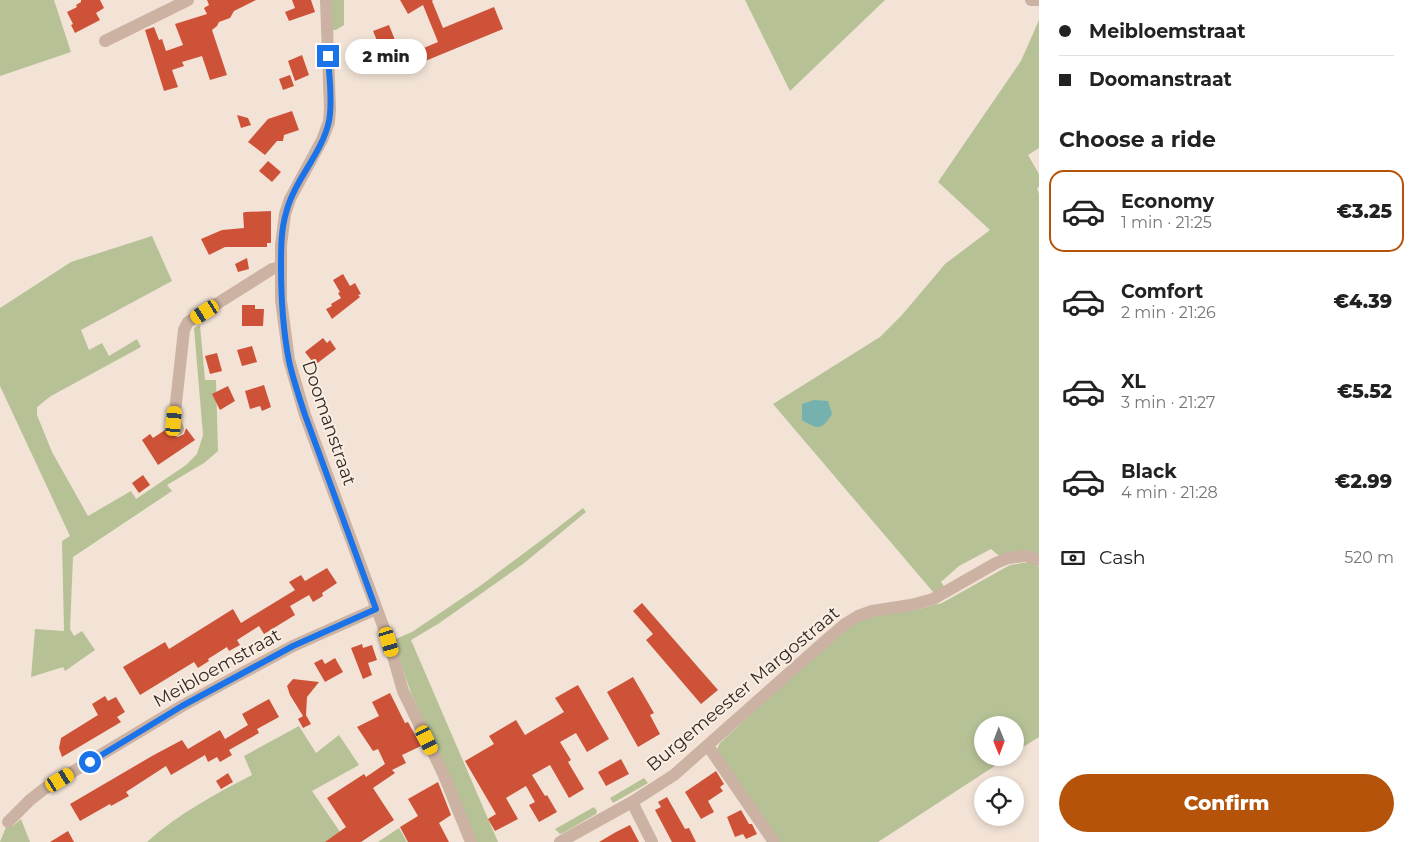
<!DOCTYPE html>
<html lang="en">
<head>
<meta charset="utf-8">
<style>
	:root { --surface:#fff; --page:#f2f2f2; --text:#222; --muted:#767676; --line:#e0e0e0; --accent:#b45309 }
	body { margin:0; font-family:Montserrat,sans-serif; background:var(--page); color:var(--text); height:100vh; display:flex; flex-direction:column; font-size:19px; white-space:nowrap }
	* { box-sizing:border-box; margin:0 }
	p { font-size:16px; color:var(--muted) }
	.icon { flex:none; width:28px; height:28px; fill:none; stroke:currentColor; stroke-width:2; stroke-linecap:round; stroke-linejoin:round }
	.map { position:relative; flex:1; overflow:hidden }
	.drawer { display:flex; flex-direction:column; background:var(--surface); width:375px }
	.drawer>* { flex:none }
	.guide { display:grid; align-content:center; height:110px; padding:0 20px; background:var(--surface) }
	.needle { width:32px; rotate:179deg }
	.buttons { position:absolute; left:974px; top:716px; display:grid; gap:10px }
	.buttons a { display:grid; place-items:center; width:50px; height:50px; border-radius:50%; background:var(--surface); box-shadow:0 2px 8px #0003; font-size:25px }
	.end { position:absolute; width:22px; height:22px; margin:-11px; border:6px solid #1a73e8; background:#fff; box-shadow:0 0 0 2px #fff }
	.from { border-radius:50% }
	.bubble { position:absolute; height:35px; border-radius:18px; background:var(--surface); box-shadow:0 2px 8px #0003; font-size:16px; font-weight:800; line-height:35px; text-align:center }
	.car { position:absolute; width:15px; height:30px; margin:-15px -8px; border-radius:6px; box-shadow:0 0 4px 1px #0007; background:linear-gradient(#f5c518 24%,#345 0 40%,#f5c518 0 76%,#345 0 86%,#f5c518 0) }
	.guide b { display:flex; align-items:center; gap:18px; height:48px; font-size:19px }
	.guide b+b { border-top:1px solid var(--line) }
	.guide i { width:12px; height:12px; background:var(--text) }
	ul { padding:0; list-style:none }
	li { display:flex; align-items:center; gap:15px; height:82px; margin:0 10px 8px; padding:0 10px; border:2px solid transparent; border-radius:15px }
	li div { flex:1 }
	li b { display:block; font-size:19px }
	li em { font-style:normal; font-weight:800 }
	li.selected { border-color:var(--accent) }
	li>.icon { width:45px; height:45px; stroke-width:1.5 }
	h2 { padding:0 20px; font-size:22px; line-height:60px }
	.pay { display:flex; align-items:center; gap:12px; height:55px; padding:0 20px; font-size:19px }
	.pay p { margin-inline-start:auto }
	.primary-button { display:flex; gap:10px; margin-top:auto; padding:10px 20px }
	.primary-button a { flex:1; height:58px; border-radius:30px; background:var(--accent); color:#fff; font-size:20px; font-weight:800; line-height:58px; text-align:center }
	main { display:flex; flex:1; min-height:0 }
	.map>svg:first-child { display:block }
	.green { fill:#b6c296 }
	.water { fill:#74b1af }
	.building { fill:#ce5238 }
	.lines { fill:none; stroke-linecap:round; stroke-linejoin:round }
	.minor { stroke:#cbb2a2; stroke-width:12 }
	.route { stroke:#1a73e8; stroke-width:6 }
	.labels { text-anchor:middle; stroke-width:4; stroke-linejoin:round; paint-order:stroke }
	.street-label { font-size:18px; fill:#352925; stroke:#faeee3 }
</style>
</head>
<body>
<main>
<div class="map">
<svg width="1039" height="842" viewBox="0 0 1039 842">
	<rect width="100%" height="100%" fill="#f2e3d6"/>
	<g class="green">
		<path d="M0 0H54L71 52 0 76Z"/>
		<path d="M329 0H344V25L336 30H332Z"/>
		<path d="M745 0H885L790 91Z"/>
		<path d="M1039 20V148L1028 155 1039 174V187L1037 188 1039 194V554L998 555 991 549 959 566 941 582 945 588 934 593 773 404 880 337 902 315 945 264 990 230 938 182 1021 61Z"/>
		<path d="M152 236 172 281 81 330 89 350 102 343 109 356 137 339 141 347 51 396 37 407V415L52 452 88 516 131 491 136 499 186 465 197 454 203 435 194 328 200 325 205 380H216L218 451 204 463 167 485 172 491 73 557 70 629 74 636 82 631 95 650 65 671 63 667 31 677 35 629 64 631 62 541 70 536 0 386V308L71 262Z"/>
		<path d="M583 508 586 512 523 564 438 624 411 640 498 842H476L411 693 393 640 412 632 480 586 547 536Z"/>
		<path d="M1022 563H1033L1039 567V737L1015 752V725H982V758H1007L878 842H778L717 749 720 743 843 630 873 615 915 610 942 603 1010 565Z"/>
		<path d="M299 726 316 753 339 735 359 765 312 791 347 842H147C178 814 215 794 252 775L244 756Z"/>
		<path d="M644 778 648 783 613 803 610 798Z"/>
		<path d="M594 807 597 811 596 814 563 833 560 834 555 829Z"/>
		<path d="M21 819 30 842H0L6 827 13 826Z"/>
		<path d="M399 828 407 842H378Z"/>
	</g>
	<path class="water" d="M814 400 828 401 832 414C822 430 818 430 802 420V404Z"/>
	<g class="building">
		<path d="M81 0H100L104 8 96 13 100 20 75 33 71 25 73 24 67 12 77 7 76 5 81 2Z"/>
		<path d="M207 0H256L234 11 230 18 219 22 217 26 212 30 227 75 210 80 202 56 182 62 184 66 172 70 178 87 164 91 145 30 154 27 159 40 162 39 166 51 183 45 175 24 207 14 204 8 209 5Z"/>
		<path d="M292 0H311L315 12 289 21 285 12 295 8Z"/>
		<path d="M400 0H433L432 1 443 28 494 7 503 29 413 66 407 55 438 42 423 5 408 14Z"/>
		<path d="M389 25 401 55 383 62 378 49 380 48 373 31Z"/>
		<path d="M302 55 309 75 295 81 288 61Z"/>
		<path d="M290 75 294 86 283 90 279 79Z"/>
		<path d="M292 111 299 130 284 135 283 141H277L265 155 248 142 268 119Z"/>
		<path d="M237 115 248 118 251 125 241 128Z"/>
		<path d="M268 161 281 172 272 182 259 171Z"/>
		<path d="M271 211V243H267V247H225L209 255 201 239 222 230 244 228 243 213 245 212Z"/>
		<path d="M247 258 249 269 238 272 235 264Z"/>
		<path d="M343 274 350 286 355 283 361 294 358 295 360 297 332 319 326 309 332 306 331 304 341 298 338 293 340 292 333 280Z"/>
		<path d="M242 305H255V309H264L263 326H242Z"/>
		<path d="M323 338 327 343 330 340 336 349 315 365 305 352Z"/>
		<path d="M252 346 257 362 242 366 237 350Z"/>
		<path d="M217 353 222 371 210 374 205 356Z"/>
		<path d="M264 385 271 407 262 411 260 406 250 409 245 391Z"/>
		<path d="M228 386 235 401 220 410 212 394Z"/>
		<path d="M168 428 173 435 178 437 184 434 186 428 195 440 158 465 142 440 150 434 153 438Z"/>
		<path d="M143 475 150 485 139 493 132 483Z"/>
		<path d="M327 568 337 583 322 593 323 596 313 602 309 595 290 606 295 615 264 634 259 626 237 640 240 645 229 651 227 647 208 659 209 661 198 668 194 662 140 695 123 667 165 642 169 649 233 609 241 623 295 590 289 582 301 575 305 581Z"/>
		<path d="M642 603 718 690 701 704 646 640 653 634 633 611Z"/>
		<path d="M362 644 363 648 372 645 377 660 368 663 372 675 363 679 351 648Z"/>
		<path d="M335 658 343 672 325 682 314 663 322 659 325 664Z"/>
		<path d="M633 677 654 713 650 715 660 734 638 747 607 692Z"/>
		<path d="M293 679 319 682 307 697 306 715 311 724 303 728 298 719 303 716 290 695 287 686Z"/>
		<path d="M578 685 609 739 587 752 576 733 560 742 571 760 568 762 584 789 569 798 550 765 532 775 545 796 547 795 557 812 539 822 529 805 535 802 526 786 506 798 518 819 495 831 488 819 496 814 465 761 494 744 489 736 516 720 525 735 564 712 555 698Z"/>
		<path d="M390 693 405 723 408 722 421 746 402 755 406 763 392 770 395 773 373 788 394 820 361 842H325L346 827 327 798 364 774 366 777 385 764 378 749 373 751 357 727 379 716 372 702Z"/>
		<path d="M105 696 108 701 116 697 125 712 117 717 121 722 62 757 59 748 61 738 98 715 92 704Z"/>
		<path d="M269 699 279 717 257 729 259 733 229 750 232 755 220 762 217 757 208 762 205 755 171 775 166 766 126 792 129 796 111 806 110 804 80 821 70 804 152 756 182 740 188 749 220 730 225 739 248 725 242 714Z"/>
		<path d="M621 759 629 774 606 786 598 772Z"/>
		<path d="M716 771 724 784 720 787 723 791 708 801 714 812 701 819 685 792Z"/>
		<path d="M228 773 233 782 221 789 216 781Z"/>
		<path d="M438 782 451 815 439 823 449 842H408L400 827 418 816 408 799Z"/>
		<path d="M667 797 685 829 689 828 696 842H672L655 810 661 807 658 802Z"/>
		<path d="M741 810 749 824H752L757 834 746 839 743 834 735 837 727 817Z"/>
		<path d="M630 825 639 842H599L616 832Z"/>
		<path d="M68 831 74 842H50Z"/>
	</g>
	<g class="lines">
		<g class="minor">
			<path d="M326 0 330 109 329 122 322 140 290 199 285 214 281 245V300L289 360 305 415 389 642 403 691 443 773 471 842"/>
			<path d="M1031 0H1039"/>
			<path d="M105 41 188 0"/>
			<path d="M178 429 174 421 184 330 188 322 272 269 281 267"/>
			<path d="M708 746 774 842"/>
			<path d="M632 802 652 842"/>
			<path d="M8 822 30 800 44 789 182 706 237 676 293 646 376 609"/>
			<path d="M560 842 632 802 674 775 824 642 845 624 858 616 872 611 911 605 933 599 996 563 1008 558 1025 556 1039 560"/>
		</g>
	</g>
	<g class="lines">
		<path class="route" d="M90 762 182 706 293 646 376 609 305 415C299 397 293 379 289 361 283 330 281 298 281 266 281 249 281 230 286 213 294 180 322 154 329 121 333 101 329 76 328 56"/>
	</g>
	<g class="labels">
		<g class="street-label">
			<text transform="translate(329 423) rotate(71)" y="6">Doomanstraat</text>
			<text transform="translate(217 668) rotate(-29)" y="6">Meibloemstraat</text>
			<text transform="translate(743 689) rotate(-40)" y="6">Burgemeester Margostraat</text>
		</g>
	</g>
</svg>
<div class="buttons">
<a><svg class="needle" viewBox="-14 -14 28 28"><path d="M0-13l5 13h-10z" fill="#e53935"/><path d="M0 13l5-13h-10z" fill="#767676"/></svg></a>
<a><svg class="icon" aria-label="locate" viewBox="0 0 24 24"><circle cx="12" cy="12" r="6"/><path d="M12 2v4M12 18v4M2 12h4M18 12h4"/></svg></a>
</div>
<i class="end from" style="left:90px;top:762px"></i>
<i class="end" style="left:328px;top:56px"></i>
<div class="bubble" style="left:345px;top:39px;width:82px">2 min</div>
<i class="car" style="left:205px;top:312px;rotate:238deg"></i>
<i class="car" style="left:174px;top:421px;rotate:5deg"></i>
<i class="car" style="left:389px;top:642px;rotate:163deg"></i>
<i class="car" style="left:427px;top:740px;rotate:154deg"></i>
<i class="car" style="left:60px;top:780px;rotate:59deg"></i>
</div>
<section class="drawer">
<div class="guide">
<b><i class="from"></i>Meibloemstraat</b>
<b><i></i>Doomanstraat</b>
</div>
<h2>Choose a ride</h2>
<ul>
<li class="selected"><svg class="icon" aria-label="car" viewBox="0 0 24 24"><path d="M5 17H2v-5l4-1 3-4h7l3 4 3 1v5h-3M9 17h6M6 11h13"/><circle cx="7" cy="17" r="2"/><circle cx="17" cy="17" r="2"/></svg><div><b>Economy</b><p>1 min · 21:25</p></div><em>€3.25</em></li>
<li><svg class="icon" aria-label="car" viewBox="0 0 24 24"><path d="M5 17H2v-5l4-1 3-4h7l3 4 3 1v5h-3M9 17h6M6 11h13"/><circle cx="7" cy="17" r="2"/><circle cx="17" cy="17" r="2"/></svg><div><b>Comfort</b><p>2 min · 21:26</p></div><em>€4.39</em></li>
<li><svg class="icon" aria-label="car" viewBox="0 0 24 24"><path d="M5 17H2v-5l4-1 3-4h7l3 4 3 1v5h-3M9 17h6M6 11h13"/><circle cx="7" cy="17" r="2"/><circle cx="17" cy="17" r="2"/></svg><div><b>XL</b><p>3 min · 21:27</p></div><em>€5.52</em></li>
<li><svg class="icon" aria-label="car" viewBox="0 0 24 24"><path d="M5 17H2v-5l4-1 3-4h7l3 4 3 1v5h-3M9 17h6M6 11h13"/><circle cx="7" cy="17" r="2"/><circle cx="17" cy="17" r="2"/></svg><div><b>Black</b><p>4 min · 21:28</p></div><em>€2.99</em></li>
</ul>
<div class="pay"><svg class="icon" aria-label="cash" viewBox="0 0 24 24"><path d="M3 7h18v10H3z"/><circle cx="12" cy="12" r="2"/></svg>Cash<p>520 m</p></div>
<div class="primary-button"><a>Confirm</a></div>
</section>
</main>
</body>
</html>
